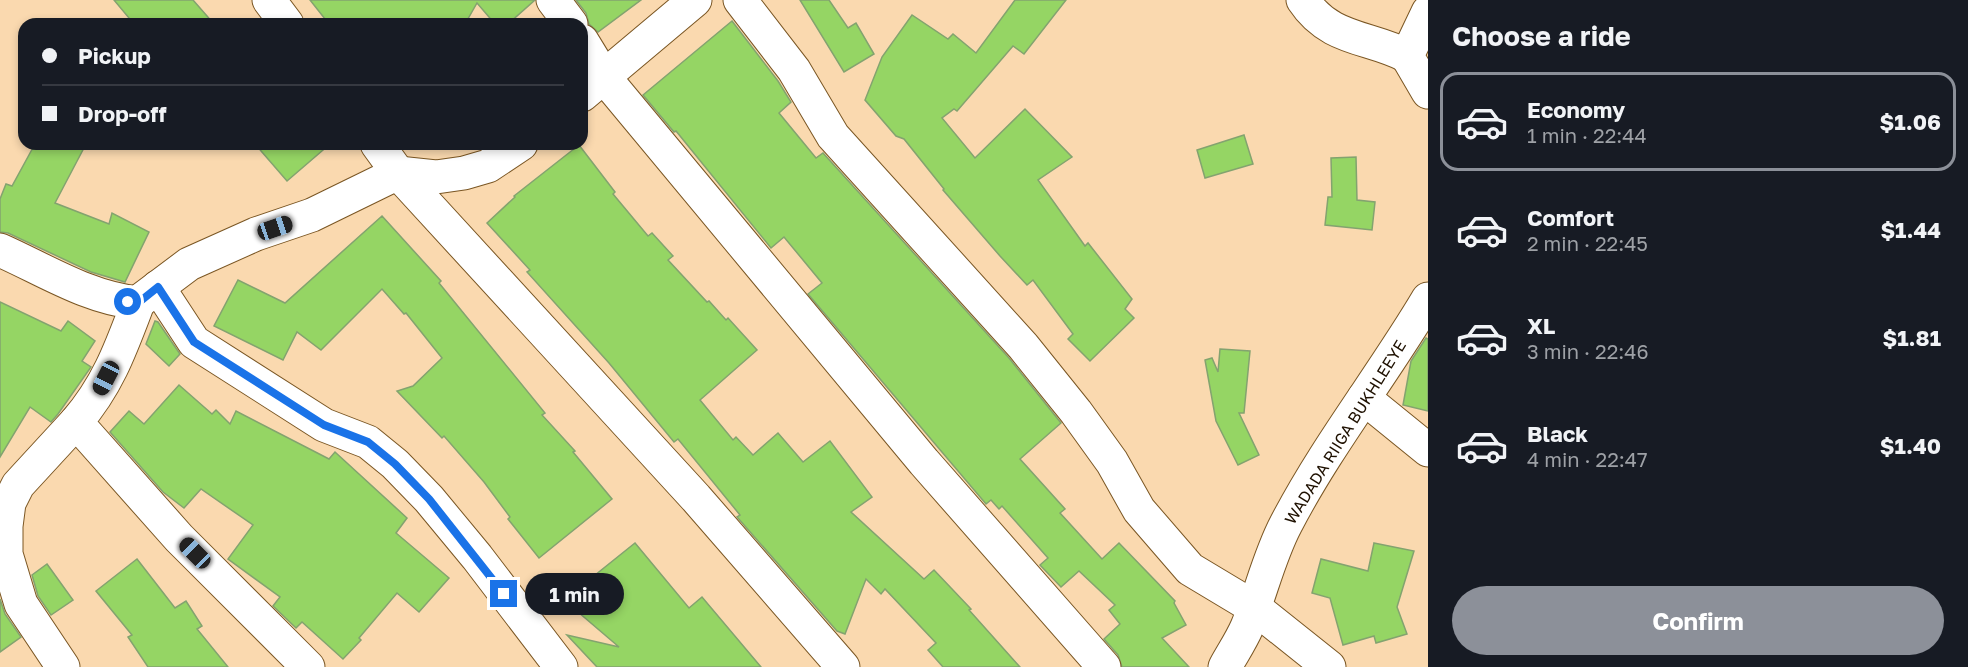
<!DOCTYPE html>
<html lang="en">
<head>
<meta charset="utf-8">
<style>
	:root { --surface:#171b24; --page:#242831; --text:#f1f3f6; --muted:#9ea1a6; --line:#363941; --accent:#8c9099 }
	body { margin:0; font-family:"Golos Text",sans-serif; background:var(--page); color:var(--text); height:100vh; display:flex; flex-direction:column; font-size:22px; white-space:nowrap }
	* { box-sizing:border-box; margin:0 }
	p { font-size:20px; color:var(--muted) }
	.icon { flex:none; width:33px; height:33px; fill:none; stroke:currentColor; stroke-width:2; stroke-linecap:round; stroke-linejoin:round }
	.map { position:relative; flex:1; overflow:hidden }
	.side { display:flex; flex-direction:column; background:var(--surface); width:540px }
	.side>* { flex:none }
	.banner { position:absolute; left:18px; top:18px; width:570px; height:132px; border-radius:18px; box-shadow:0 3px 9px #0003; display:grid; align-content:center; height:132px; padding:0 24px; background:var(--surface) }
	.end { position:absolute; width:27px; height:27px; margin:-14px; border:8px solid #1a73e8; background:#fff; box-shadow:0 0 0 3px #fff }
	.from { border-radius:50% }
	.bubble { position:absolute; height:42px; border-radius:21px; background:var(--surface); box-shadow:0 3px 9px #0003; font-size:20px; font-weight:700; line-height:42px; text-align:center }
	.car { position:absolute; width:18px; height:36px; margin:-18px -9px; border-radius:8px; box-shadow:0 0 4px 2px #0007; background:linear-gradient(#222 24%,#8ab4d8 0 40%,#222 0 76%,#8ab4d8 0 86%,#222 0) }
	.banner b { display:flex; align-items:center; gap:21px; height:57px; font-size:22px }
	.banner b+b { border-top:2px solid var(--line) }
	.banner i { width:15px; height:15px; background:var(--text) }
	ul { padding:0; list-style:none }
	li { display:flex; align-items:center; gap:18px; height:99px; margin:0 12px 9px; padding:0 12px; border:3px solid transparent; border-radius:18px }
	li div { flex:1 }
	li b { display:block; font-size:22px }
	li em { font-style:normal; font-weight:700 }
	li.current { border-color:var(--accent) }
	li>.icon { width:54px; height:54px; stroke-width:1.5 }
	h2 { padding:0 24px; font-size:27px; line-height:72px }
	.primary-button { display:flex; gap:12px; margin-top:auto; padding:12px 24px }
	.primary-button a { flex:1; height:69px; border-radius:36px; background:var(--accent); color:#fff; font-size:24px; font-weight:700; line-height:69px; text-align:center }
	main { display:flex; flex:1; min-height:0 }
	.map>svg:first-child { display:block }
	.building { fill:#95d564; stroke:#83a36f; stroke-width:1.5 }
	.lines { fill:none; stroke-linecap:round; stroke-linejoin:round }
	.minor-casing { stroke:#7a5623; stroke-width:35 }
	.minor { stroke:#fff; stroke-width:33 }
	.route { stroke:#1a73e8; stroke-width:8 }
	.labels { text-anchor:middle; stroke-width:6; stroke-linejoin:round; paint-order:stroke }
	.street-label { font-size:16px; fill:#1e1000; stroke:#fff }
</style>
</head>
<body>
<main>
<div class="map">
<svg width="1428" height="667" viewBox="0 0 1428 667">
	<rect width="100%" height="100%" fill="#fad9af"/>
	<g class="building">
		<path d="M114 0H193L214 24H134Z"/>
		<path d="M310 0H535L508 24H495L477 3 465 24H329Z"/>
		<path d="M576 0H641L598 32 589 24 586 13Z"/>
		<path d="M800 0H829L848 28 856 23 874 54 844 72Z"/>
		<path d="M1015 0H1066L1024 54 1013 46 957 111 954 109 942 118 975 158 1025 109 1072 157 1038 180 1085 246 1088 243 1132 299 1125 309 1134 318 1090 361 1068 339 1073 334 1033 280 1027 285 1000 256 943 190 944 189 904 139 896 136 865 100 882 57 912 15 948 39 953 34 976 53Z"/>
		<path d="M732 21 778 81 791 102 779 113 816 158 823 153 1009 358 1061 423 1020 459 1065 509 1060 513 1102 559 1119 543 1175 601 1174 603 1186 625 1162 638 1189 667H1122L1118 655 1104 639 1120 624 1109 610 1115 605 1079 571 1061 587 1040 565 1048 558 1002 506 999 509 991 500 986 504 808 294 822 283 784 237 771 248 676 131 674 132 643 95Z"/>
		<path d="M1244 135 1253 164 1205 178 1197 150Z"/>
		<path d="M35 144H86L55 203 109 224 112 213 149 232 125 282 91 272 8 233 0 232V199L6 184 12 186Z"/>
		<path d="M255 144H330L287 181Z"/>
		<path d="M579 145 615 192 613 194 648 236 652 233 673 256 668 260 707 302 709 301 726 320 728 318 757 350 700 400 733 440 736 437 753 455 778 433 803 462 830 441 872 497 851 512 924 579 934 570 971 609 969 610 1020 667H943L928 650 936 643 885 589 881 594 866 579 845 634 837 631 737 517 740 515 678 439 674 442 609 363 527 272 530 270 487 223 515 197 514 196Z"/>
		<path d="M1356 157 1357 200 1375 202 1372 230 1325 225 1328 197H1332L1331 158Z"/>
		<path d="M382 216 441 281 439 283 545 413 542 415 575 451 573 452 612 499 539 558 508 519 510 517 484 482 444 436 442 438 397 391 413 386 442 358 406 313 404 314 382 289 321 350 297 332 283 360 214 326 238 280 285 303Z"/>
		<path d="M0 302 61 331 68 321 95 341 82 361 91 367 58 414 51 422 30 407 0 457Z"/>
		<path d="M155 321 158 322 180 354 169 366 146 344Z"/>
		<path d="M1426 338 1428 339V411L1403 405 1411 361Z"/>
		<path d="M1220 349 1250 351 1244 413H1239L1259 455 1238 465 1216 421 1205 360 1212 358 1218 372Z"/>
		<path d="M179 385 212 414 216 410 230 424 236 411 329 459 335 452 407 518 396 533 449 578 419 612 397 593 359 638 361 640 343 659 302 622 296 628 273 606 280 597 228 559 253 525 201 489 184 508 163 492 110 432 129 411 144 424Z"/>
		<path d="M635 543 689 608 702 597 761 667H597L567 635 619 647 564 600Z"/>
		<path d="M1374 543 1414 551 1397 607 1407 634 1376 643 1374 636 1343 645 1330 598 1312 593 1321 559 1368 571Z"/>
		<path d="M137 559 175 608 186 601 202 626 197 629 228 667H148L128 637 132 635 96 591Z"/>
		<path d="M47 564 73 600 51 615 38 596 32 575Z"/>
		<path d="M0 599 5 614 21 637 0 652Z"/>
	</g>
	<g class="lines">
		<defs>
			<g id="minor">
				<path d="M269 0 287 24"/>
				<path d="M553 0 571 24"/>
				<path d="M740 0 794 70 833 136 1023 346 1076 412 1112 462 1139 510 1190 569 1255 608 1329 667"/>
				<path d="M1303 0C1330 41 1369 36 1407 56"/>
				<path d="M1428 12 1407 56 1428 92"/>
				<path d="M582 41 604 77 924 462 1104 667"/>
				<path d="M582 95 695 0"/>
				<path d="M377 144 398 173 696 498 843 667"/>
				<path d="M0 250C45 270 88 298 138 303 121 348 108 385 76 422L179 538 308 667"/>
				<path d="M158 287 194 342 324 425 368 442 395 464 429 499 477 557 561 667"/>
				<path d="M141 300 189 264 256 234 312 215 398 173 436 177 464 173 488 166 521 144"/>
				<path d="M1364 398 1428 450"/>
				<path d="M63 667 21 604 6 554V526L9 503 18 485 76 422"/>
				<path d="M1225 667C1232 654 1241 641 1247 627 1261 593 1269 556 1286 524 1327 445 1383 375 1428 299"/>
			</g>
		</defs>
		<use href="#minor" class="minor-casing"/>
		<use href="#minor" class="minor"/>
	</g>
	<g class="lines">
		<path class="route" d="M128 302 138 303 158 287 194 342 324 425 368 442 395 464 429 499 504 594"/>
	</g>
	<g class="labels">
		<g class="street-label">
			<text transform="translate(1345 432) rotate(-58)" y="6">WADADA RIIGA BUKHLEEYE</text>
		</g>
	</g>
</svg>
<i class="end from" style="left:128px;top:302px"></i>
<i class="end" style="left:504px;top:594px"></i>
<div class="bubble" style="left:525px;top:573px;width:99px">1 min</div>
<i class="car" style="left:275px;top:228px;rotate:71deg"></i>
<i class="car" style="left:106px;top:378px;rotate:207deg"></i>
<i class="car" style="left:195px;top:553px;rotate:315deg"></i>
<div class="banner">
<b><i class="from"></i>Pickup</b>
<b><i></i>Drop-off</b>
</div>
</div>
<section class="side">
<h2>Choose a ride</h2>
<ul>
<li class="current"><svg class="icon" aria-label="car" viewBox="0 0 24 24"><path d="M5 17H2v-5l4-1 3-4h7l3 4 3 1v5h-3M9 17h6M6 11h13"/><circle cx="7" cy="17" r="2"/><circle cx="17" cy="17" r="2"/></svg><div><b>Economy</b><p>1 min · 22:44</p></div><em>$1.06</em></li>
<li><svg class="icon" aria-label="car" viewBox="0 0 24 24"><path d="M5 17H2v-5l4-1 3-4h7l3 4 3 1v5h-3M9 17h6M6 11h13"/><circle cx="7" cy="17" r="2"/><circle cx="17" cy="17" r="2"/></svg><div><b>Comfort</b><p>2 min · 22:45</p></div><em>$1.44</em></li>
<li><svg class="icon" aria-label="car" viewBox="0 0 24 24"><path d="M5 17H2v-5l4-1 3-4h7l3 4 3 1v5h-3M9 17h6M6 11h13"/><circle cx="7" cy="17" r="2"/><circle cx="17" cy="17" r="2"/></svg><div><b>XL</b><p>3 min · 22:46</p></div><em>$1.81</em></li>
<li><svg class="icon" aria-label="car" viewBox="0 0 24 24"><path d="M5 17H2v-5l4-1 3-4h7l3 4 3 1v5h-3M9 17h6M6 11h13"/><circle cx="7" cy="17" r="2"/><circle cx="17" cy="17" r="2"/></svg><div><b>Black</b><p>4 min · 22:47</p></div><em>$1.40</em></li>
</ul>
<div class="primary-button"><a>Confirm</a></div>
</section>
</main>
</body>
</html>
